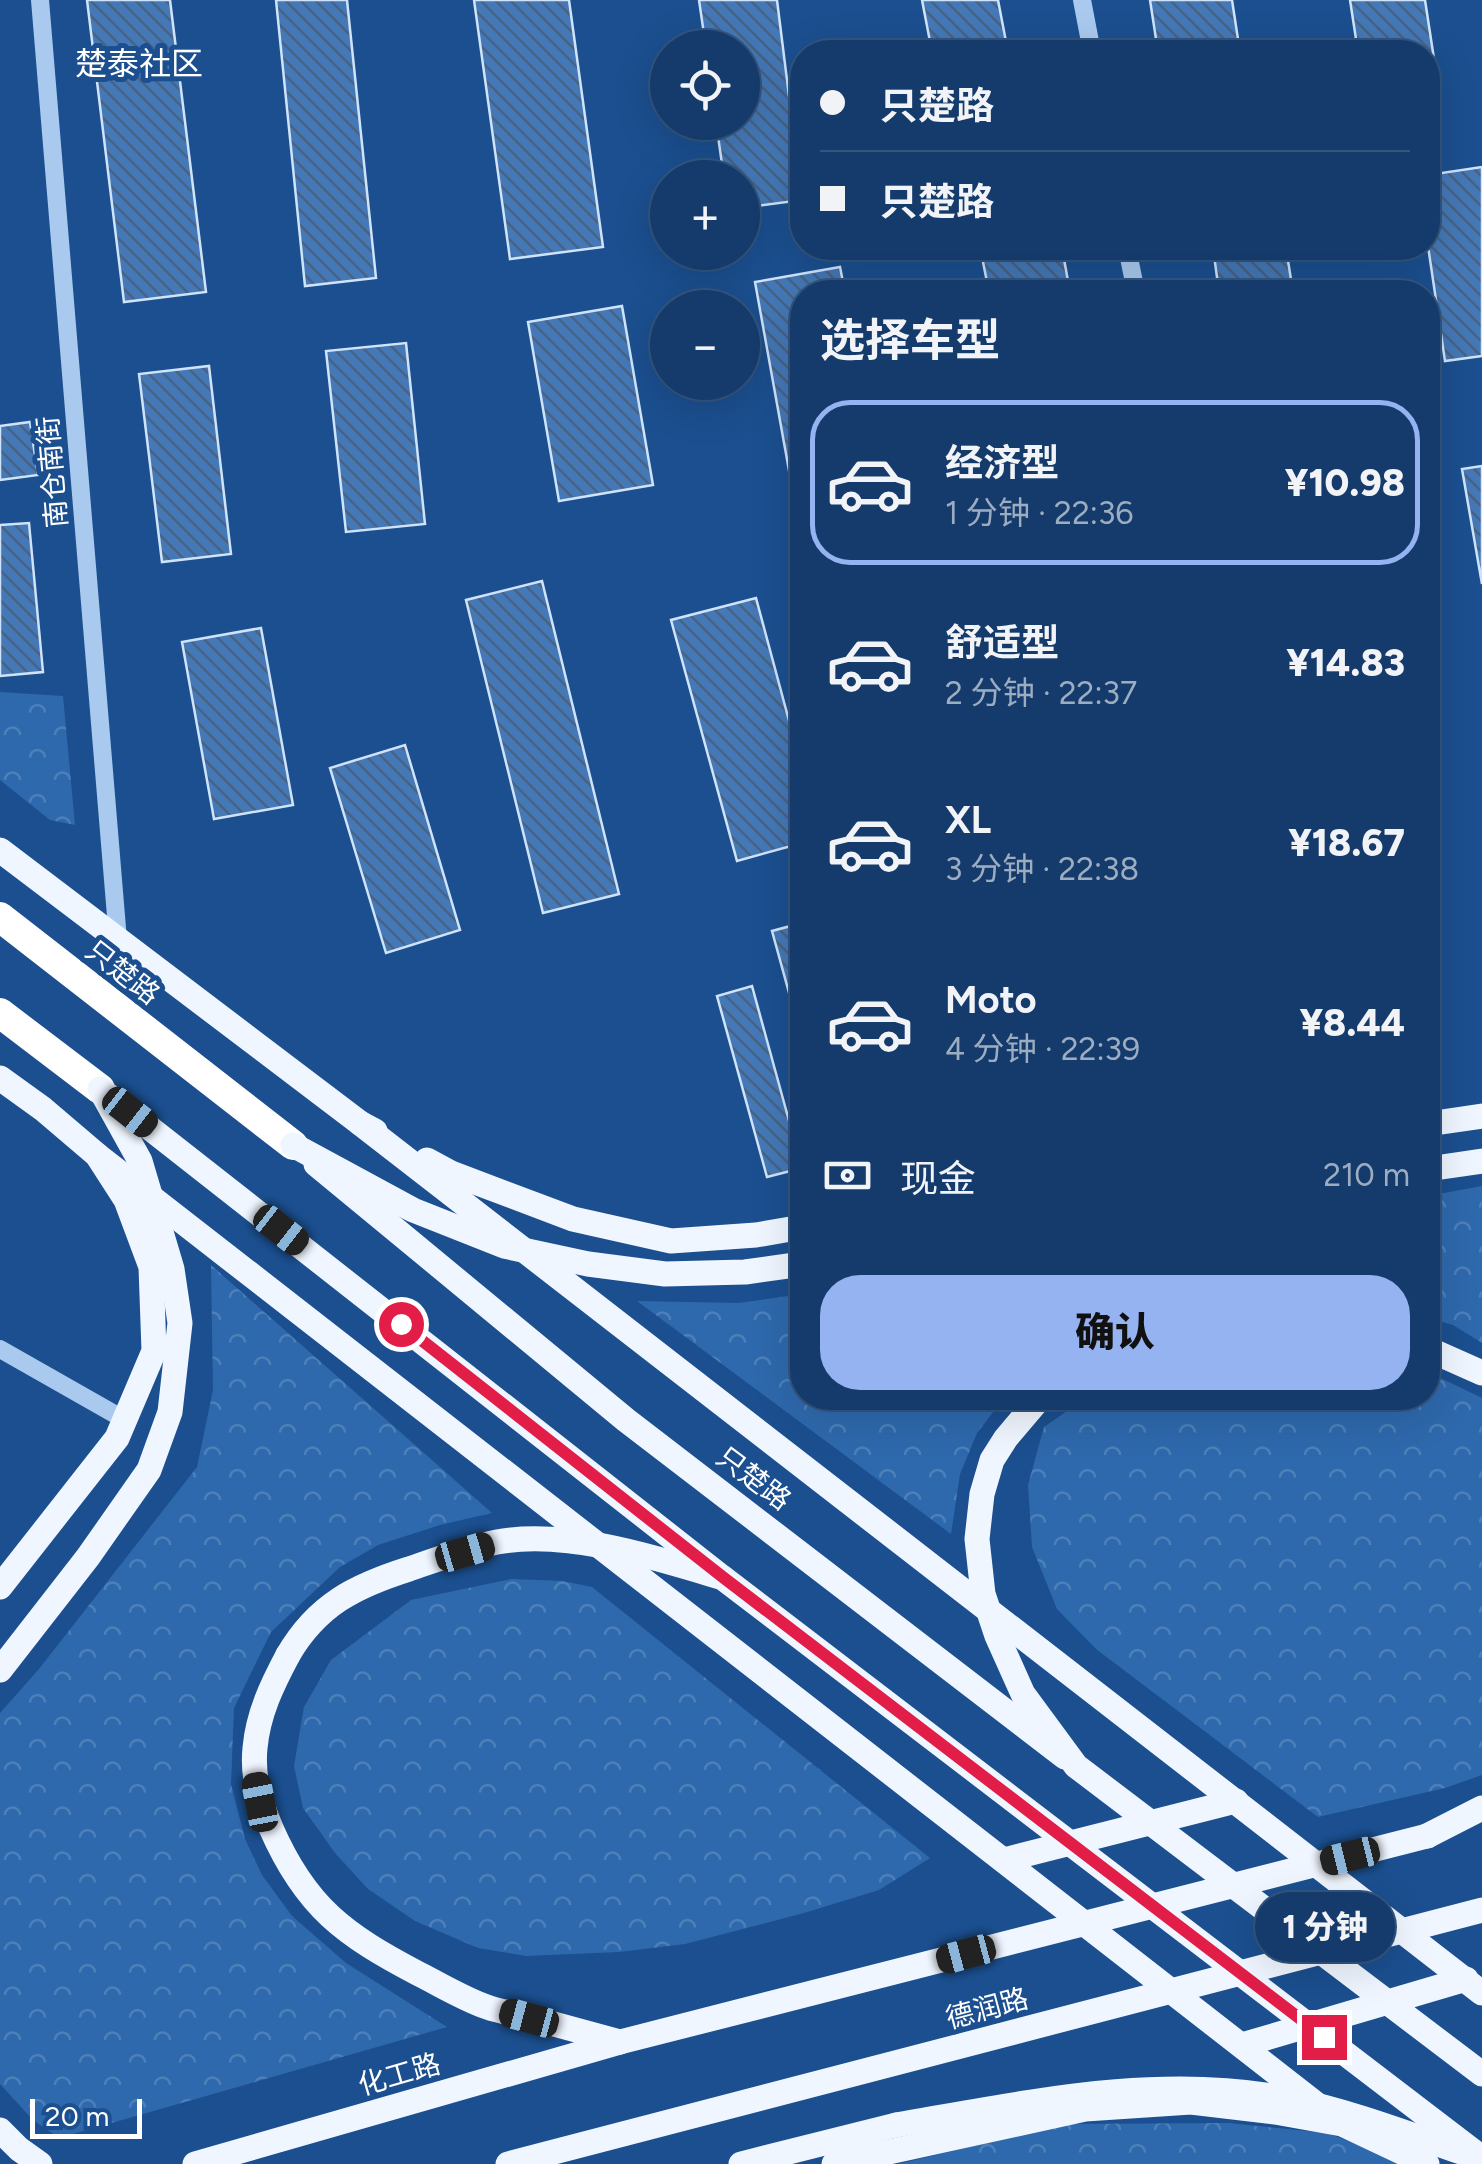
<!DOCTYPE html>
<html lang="zh">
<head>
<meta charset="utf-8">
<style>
	:root { --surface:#143b6b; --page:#1d4271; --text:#f1f3f6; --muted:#9dadc1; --line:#33557e; --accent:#95b2f1 }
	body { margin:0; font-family:Figtree,"Noto Sans SC",sans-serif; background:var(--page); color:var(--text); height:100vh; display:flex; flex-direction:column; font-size:38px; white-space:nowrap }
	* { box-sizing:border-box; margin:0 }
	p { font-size:32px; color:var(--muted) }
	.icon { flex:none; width:55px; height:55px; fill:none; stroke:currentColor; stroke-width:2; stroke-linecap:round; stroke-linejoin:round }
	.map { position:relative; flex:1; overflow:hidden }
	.panel { position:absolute; left:790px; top:280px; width:650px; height:1130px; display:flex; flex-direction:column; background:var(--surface); border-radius:40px; box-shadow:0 10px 40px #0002,0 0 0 2px var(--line) }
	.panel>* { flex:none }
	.top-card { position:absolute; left:790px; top:40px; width:650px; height:220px; border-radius:40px; box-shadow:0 10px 40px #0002,0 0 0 2px var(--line); display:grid; align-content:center; height:220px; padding:0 30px; background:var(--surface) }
	.tools { position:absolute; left:650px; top:30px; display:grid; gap:20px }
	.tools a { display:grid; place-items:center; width:110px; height:110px; border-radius:50%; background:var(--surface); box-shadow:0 10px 40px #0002,0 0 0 2px var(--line); font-size:50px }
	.scale { position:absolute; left:30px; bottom:25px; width:112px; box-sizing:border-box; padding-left:10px; border:5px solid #fff; border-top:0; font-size:28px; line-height:35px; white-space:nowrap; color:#fff; -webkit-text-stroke:8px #1b4f8f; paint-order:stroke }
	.end { position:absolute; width:45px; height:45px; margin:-22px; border:12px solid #e11d48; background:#fff; box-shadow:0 0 0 5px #fff }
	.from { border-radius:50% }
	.bubble { position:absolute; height:70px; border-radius:35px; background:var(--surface); box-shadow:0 10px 40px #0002,0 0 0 2px var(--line); font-size:32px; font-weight:800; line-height:70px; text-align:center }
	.car { position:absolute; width:30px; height:60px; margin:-30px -15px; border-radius:12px; box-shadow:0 0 8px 2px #0007; background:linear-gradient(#222 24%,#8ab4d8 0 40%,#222 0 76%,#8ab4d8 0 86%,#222 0) }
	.top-card b { display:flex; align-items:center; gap:35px; height:95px; font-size:38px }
	.top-card b+b { border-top:2px solid var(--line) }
	.top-card i { width:25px; height:25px; background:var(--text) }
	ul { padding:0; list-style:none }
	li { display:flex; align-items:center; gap:30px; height:165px; margin:0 20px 15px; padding:0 10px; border:5px solid transparent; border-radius:40px }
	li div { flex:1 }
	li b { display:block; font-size:38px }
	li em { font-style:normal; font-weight:800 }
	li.on { border-color:var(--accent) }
	li>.icon { width:90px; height:90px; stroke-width:1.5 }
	h2 { padding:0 30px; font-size:45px; line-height:120px }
	.pay { display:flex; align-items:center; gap:25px; height:110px; padding:0 30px; font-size:38px }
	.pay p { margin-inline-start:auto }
	.button { display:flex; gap:20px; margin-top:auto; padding:20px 30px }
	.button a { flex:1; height:115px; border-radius:40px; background:var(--accent); color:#111; font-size:40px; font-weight:800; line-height:115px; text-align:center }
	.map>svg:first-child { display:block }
	.forest { fill:url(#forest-crowns) }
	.building { fill:url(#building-back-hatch); stroke:#cfe3fa; stroke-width:2.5 }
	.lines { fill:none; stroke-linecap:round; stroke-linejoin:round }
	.minor { stroke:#a9c9ee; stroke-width:18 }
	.major { stroke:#f0f6ff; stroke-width:25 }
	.highway { stroke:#fff; stroke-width:30 }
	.major-bridge { stroke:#f0f6ff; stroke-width:25 }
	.route { stroke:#e11d48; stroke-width:12 }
	.labels { text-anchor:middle; stroke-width:10; stroke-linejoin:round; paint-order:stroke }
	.street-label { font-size:28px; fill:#fff; stroke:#1b4f8f }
	.quarter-label { font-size:32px; fill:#fff; stroke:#1b4f8f }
</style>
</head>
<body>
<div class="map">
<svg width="1482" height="2164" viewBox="0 0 1482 2164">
	<defs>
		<pattern id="forest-crowns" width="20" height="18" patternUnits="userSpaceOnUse" patternTransform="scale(2.5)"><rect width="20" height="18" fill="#2e69ad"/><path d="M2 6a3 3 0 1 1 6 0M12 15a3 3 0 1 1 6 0" fill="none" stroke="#4d80b9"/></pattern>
		<pattern id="building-back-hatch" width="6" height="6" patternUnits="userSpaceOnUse" patternTransform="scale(2.5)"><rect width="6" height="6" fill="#4478b7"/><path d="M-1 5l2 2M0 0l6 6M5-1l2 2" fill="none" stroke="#486282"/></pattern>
	</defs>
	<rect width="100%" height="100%" fill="#1b4f8f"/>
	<g class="forest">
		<path d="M0 692 63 696 75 825 50 820 0 780Z"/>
		<path d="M1482 1186V1343L1453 1325 1428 1318V1196Z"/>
		<path d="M211 1265 492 1513 440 1525 378 1545 340 1567 271 1632 234 1708 231 1784 245 1839 262 1875 292 1916 346 1963 447 2027 59 2138 33 2120 0 2084V1713L39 1669 197 1467 213 1390Z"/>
		<path d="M802 1294V1398H1004L977 1433 960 1474 951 1534 637 1301 739 1303Z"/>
		<path d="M1428 1372 1482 1398V1775L1445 1788 1318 1817 1096 1649 1057 1609 1032 1547 1028 1485 1044 1427 1086 1398H1428Z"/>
		<path d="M511 1579 563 1581 592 1587 930 1858 879 1890 804 1913 685 1944 619 1952 526 1956 478 1948 415 1921 368 1889 335 1853 303 1808 294 1766 304 1707 331 1660 411 1600Z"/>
		<path d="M1229 2123 1327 2133 1410 2164H898L1066 2124Z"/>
	</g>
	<g class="building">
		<path d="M87 0H170L206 292 124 302Z"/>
		<path d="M276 0H347L376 278 305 286Z"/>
		<path d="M474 0H569L603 247 510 259Z"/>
		<path d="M699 0H777L802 200 742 208V178H724L716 122H742V48H706Z"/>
		<path d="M922 0H998L1008 52H932Z"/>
		<path d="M1150 0H1232L1240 52H1158Z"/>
		<path d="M1350 0H1425L1440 98 1428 100V52H1358Z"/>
		<path d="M1482 167V356L1445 361 1428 246V175Z"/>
		<path d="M1008 248H1062L1070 292H989L981 252Z"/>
		<path d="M1213 248H1286L1293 292H1219Z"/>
		<path d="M840 267 845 292H802V474L790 476 755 282Z"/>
		<path d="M622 306 653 485 559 501 528 322Z"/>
		<path d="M406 343 425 524 346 532 326 351Z"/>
		<path d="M209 366 231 554 162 562 139 374Z"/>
		<path d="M30 422 38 475 0 480V426Z"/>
		<path d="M1482 466V584L1462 469Z"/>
		<path d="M29 523 43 672 0 676V525Z"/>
		<path d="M542 581 619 894 543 913 466 600Z"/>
		<path d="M756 598 802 769V843L737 861 671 620Z"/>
		<path d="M261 628 293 805 214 819 182 642Z"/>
		<path d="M405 745 460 930 386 953 330 768Z"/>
		<path d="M802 923V1040L772 931Z"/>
		<path d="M752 986 802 1168 767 1177 717 996Z"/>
	</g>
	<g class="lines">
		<g class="minor">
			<path d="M40 0 118 940"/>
			<path d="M1082 0 1092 52"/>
			<path d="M1127 248 1136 292"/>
			<path d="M0 1349 125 1420"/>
		</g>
		<g class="major">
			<path d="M0 850 360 1123 375 1131"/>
			<path d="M0 1078 43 1109 97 1155 126 1200 151 1267 154 1351 117 1438 0 1587"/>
			<path d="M100 1089 723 1578"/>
			<path d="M360 1123 1482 1993"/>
			<path d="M1428 1124 1482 1116"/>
			<path d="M97 1155 1320 2107"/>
			<path d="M427 1160 451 1173 573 1219 671 1241 756 1235 802 1227"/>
			<path d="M316 1164 626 1420 1065 1757"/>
			<path d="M1428 1169 1482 1161"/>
			<path d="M1428 1349 1482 1373"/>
			<path d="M288 1655C272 1685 258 1714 255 1748 252 1777 260 1802 271 1828 306 1908 345 1935 419 1974 441 1985 464 1999 487 2007 501 2012 517 2014 532 2018 561 2026 590 2034 620 2042"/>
			<path d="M1427 1836 1482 1808"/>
			<path d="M1004 1860 1236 1801"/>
			<path d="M1242 2045 1466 1979"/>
			<path d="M0 2130 19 2149 40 2164"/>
			<path d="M195 2164 620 2042"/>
			<path d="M741 2164 896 2125"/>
			<path d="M834 2164 1085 2109 1191 2102 1275 2112 1342 2124 1427 2164"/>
		</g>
		<g class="highway">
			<path d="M0 917 293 1145"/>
			<path d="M0 1013 100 1089"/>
		</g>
		<g class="major-bridge">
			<path d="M293 1145 413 1210 504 1246 588 1264 665 1274 745 1272 802 1264"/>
			<path d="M1040 1398 1006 1438 992 1460 982 1494 977 1539 983 1594 997 1636 1023 1694 1076 1766 1482 2074"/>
			<path d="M288 1655C317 1605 355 1586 409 1569 438 1559 468 1548 497 1542 567 1529 657 1558 723 1578L1482 2158"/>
			<path d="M0 1670 88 1557 149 1470 170 1412 180 1323 172 1269 140 1161 100 1089"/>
			<path d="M620 2042 1427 1836"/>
			<path d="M896 2125C1026 2103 1158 2073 1289 2099 1349 2111 1406 2133 1464 2153"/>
			<path d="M508 2164 1482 1910"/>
		</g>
	</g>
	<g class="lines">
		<path class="route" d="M401 1324 724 1578 1324 2037"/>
	</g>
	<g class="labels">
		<g class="street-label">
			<text transform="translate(52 472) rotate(-95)" y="10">南仓南街</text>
			<text transform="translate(123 972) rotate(38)" y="10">只楚路</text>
			<text transform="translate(754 1478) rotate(37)" y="10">只楚路</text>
			<text transform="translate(987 2008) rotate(-15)" y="10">德润路</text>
			<text transform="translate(399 2074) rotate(-16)" y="10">化工路</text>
		</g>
		<g class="quarter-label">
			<text x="139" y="75">楚泰社区</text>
		</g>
	</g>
</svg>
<div class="tools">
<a><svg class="icon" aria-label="locate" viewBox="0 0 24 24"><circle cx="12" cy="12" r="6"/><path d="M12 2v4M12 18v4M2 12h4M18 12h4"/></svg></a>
<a>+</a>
<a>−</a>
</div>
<div class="scale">20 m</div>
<i class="end from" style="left:401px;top:1324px"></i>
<i class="end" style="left:1324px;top:2037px"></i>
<div class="bubble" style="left:1255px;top:1892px;width:140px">1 分钟</div>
<i class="car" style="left:130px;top:1112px;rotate:128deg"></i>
<i class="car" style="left:281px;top:1230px;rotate:128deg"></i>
<i class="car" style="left:465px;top:1552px;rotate:74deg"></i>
<i class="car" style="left:260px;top:1802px;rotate:349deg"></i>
<i class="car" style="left:1350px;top:1856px;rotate:256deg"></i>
<i class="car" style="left:966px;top:1954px;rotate:255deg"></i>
<i class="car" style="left:529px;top:2018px;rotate:285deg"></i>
<div class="top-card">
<b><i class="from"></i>只楚路</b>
<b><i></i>只楚路</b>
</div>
<section class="panel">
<h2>选择车型</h2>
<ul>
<li class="on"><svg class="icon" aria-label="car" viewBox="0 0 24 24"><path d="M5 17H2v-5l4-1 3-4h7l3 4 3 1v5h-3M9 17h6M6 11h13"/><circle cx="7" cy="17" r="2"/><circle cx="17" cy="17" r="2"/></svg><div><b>经济型</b><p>1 分钟 · 22:36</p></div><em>¥10.98</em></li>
<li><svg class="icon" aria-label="car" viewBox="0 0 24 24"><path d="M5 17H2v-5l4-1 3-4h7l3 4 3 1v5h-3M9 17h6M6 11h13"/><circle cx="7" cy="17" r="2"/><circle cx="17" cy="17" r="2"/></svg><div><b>舒适型</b><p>2 分钟 · 22:37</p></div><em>¥14.83</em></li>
<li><svg class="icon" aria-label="car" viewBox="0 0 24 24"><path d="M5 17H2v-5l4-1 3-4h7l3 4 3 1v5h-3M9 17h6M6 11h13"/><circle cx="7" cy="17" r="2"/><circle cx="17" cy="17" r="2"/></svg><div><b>XL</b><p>3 分钟 · 22:38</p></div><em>¥18.67</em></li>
<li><svg class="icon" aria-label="car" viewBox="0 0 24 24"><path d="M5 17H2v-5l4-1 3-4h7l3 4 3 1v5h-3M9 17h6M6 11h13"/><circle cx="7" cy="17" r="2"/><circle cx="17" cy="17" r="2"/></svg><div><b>Moto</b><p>4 分钟 · 22:39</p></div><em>¥8.44</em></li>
</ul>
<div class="pay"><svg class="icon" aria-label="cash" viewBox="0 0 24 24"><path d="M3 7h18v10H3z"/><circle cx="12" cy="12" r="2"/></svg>现金<p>210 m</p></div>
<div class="button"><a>确认</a></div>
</section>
</div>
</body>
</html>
